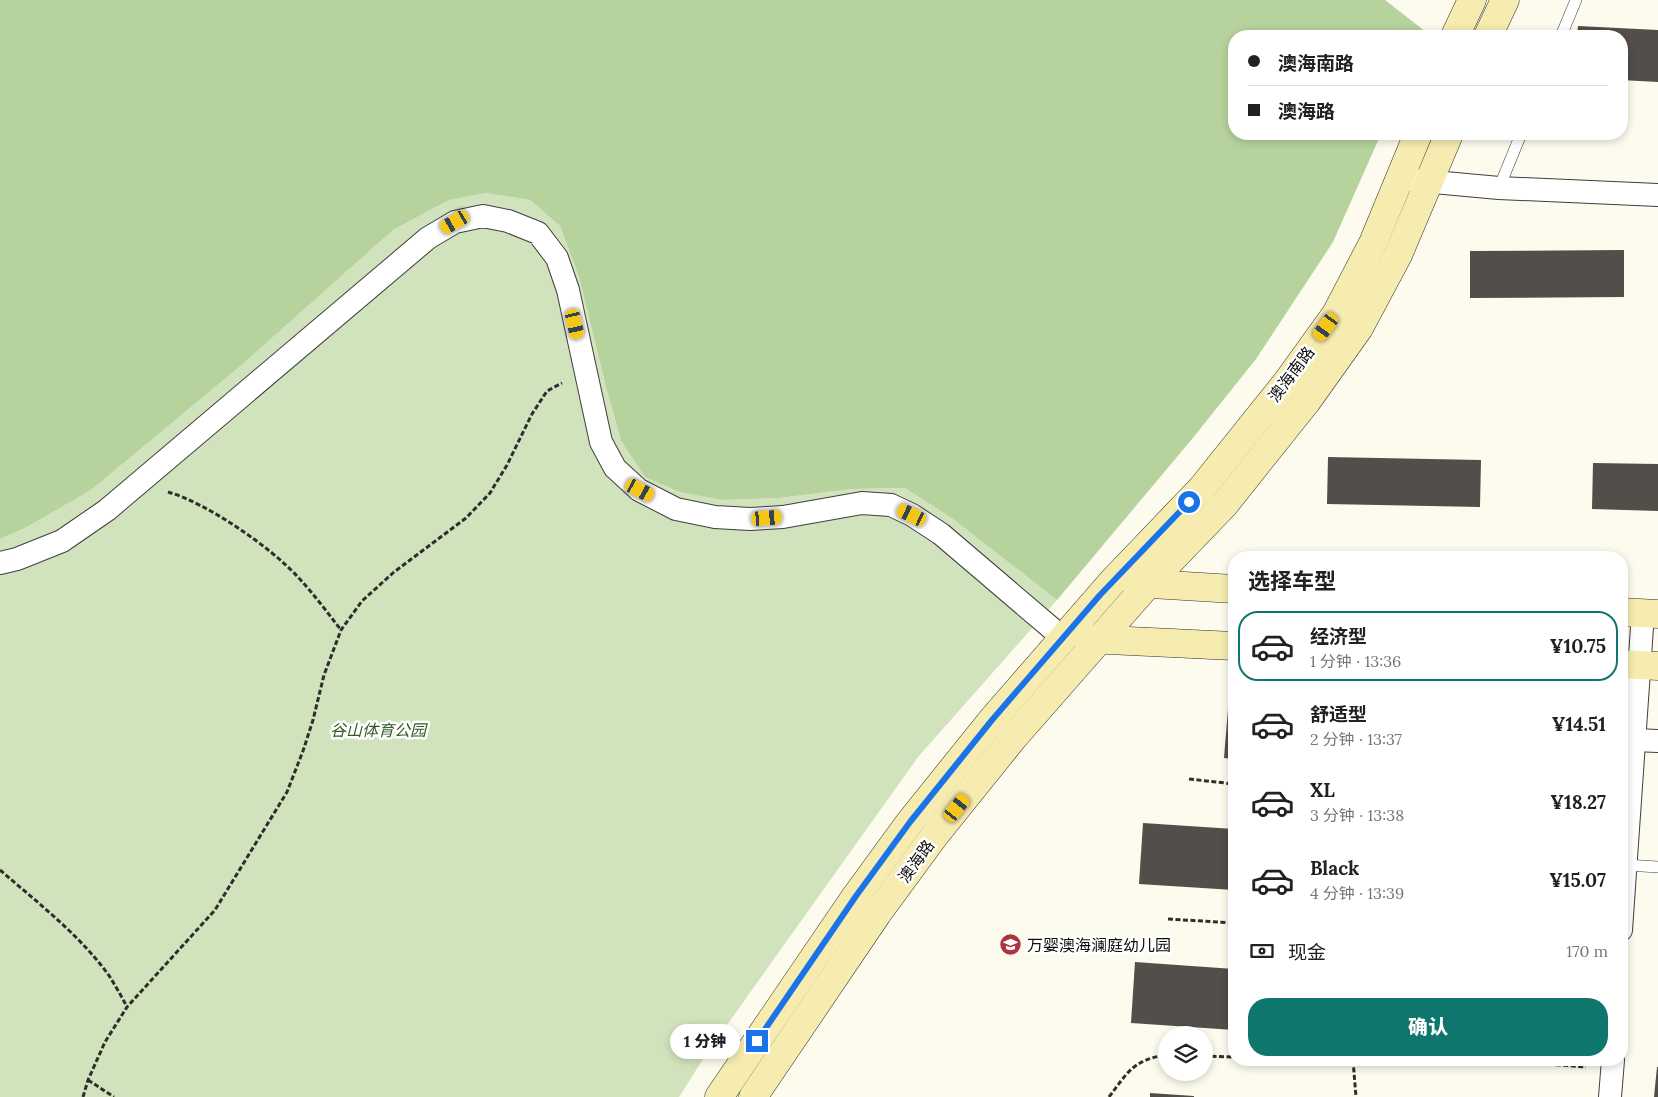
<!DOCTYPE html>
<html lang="zh">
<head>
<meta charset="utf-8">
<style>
	:root { --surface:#fff; --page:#f6f6f6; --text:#202124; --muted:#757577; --line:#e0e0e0; --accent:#0f766e }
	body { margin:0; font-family:Lora,"Noto Sans SC",serif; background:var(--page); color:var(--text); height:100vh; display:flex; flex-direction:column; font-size:19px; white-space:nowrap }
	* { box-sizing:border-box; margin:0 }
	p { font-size:16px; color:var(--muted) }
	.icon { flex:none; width:28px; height:28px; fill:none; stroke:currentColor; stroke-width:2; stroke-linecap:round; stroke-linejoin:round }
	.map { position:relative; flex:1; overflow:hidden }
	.details { position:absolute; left:1228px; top:551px; width:400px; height:515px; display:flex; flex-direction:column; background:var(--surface); border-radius:20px; box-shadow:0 2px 8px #0003 }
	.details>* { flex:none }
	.hud { position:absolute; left:1228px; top:30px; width:400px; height:110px; border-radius:20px; box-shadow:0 2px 8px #0003; display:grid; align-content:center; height:110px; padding:0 20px; background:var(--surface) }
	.tools { position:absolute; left:1158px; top:1026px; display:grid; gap:10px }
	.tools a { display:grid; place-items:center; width:55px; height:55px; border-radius:50%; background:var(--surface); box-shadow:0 2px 8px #0003; font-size:25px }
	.end { position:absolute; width:22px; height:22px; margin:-11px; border:6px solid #1a73e8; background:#fff; box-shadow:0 0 0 2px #fff }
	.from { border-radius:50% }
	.bubble { position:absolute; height:35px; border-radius:18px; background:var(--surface); box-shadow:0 2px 8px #0003; font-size:16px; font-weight:800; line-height:35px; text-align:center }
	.car { position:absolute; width:15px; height:30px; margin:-15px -8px; border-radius:6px; box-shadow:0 0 4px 1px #0007; background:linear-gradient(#f5c518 24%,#345 0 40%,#f5c518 0 76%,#345 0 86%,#f5c518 0) }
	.hud b { display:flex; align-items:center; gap:18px; height:48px; font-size:19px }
	.hud b+b { border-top:1px solid var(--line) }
	.hud i { width:12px; height:12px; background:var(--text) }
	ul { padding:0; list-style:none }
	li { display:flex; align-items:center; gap:15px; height:70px; margin:0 10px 8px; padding:0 10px; border:2px solid transparent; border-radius:20px }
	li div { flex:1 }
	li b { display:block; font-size:19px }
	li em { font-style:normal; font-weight:800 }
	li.current { border-color:var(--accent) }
	li>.icon { width:45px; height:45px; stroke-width:1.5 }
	h2 { padding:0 20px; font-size:22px; line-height:60px }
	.pay { display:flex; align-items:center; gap:12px; height:55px; padding:0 20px; font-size:19px }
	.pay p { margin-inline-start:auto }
	.primary-button { display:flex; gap:10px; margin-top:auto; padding:10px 20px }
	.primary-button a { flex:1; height:58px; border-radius:20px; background:var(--accent); color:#fff; font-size:20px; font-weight:800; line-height:58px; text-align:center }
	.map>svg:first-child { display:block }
	.green { fill:#d1e3bc }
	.forest { fill:#b6d29d }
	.building { fill:#544e4a }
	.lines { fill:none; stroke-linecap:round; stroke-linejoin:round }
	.service-casing { stroke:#3f3f3f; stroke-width:12 }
	.minor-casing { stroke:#3f3f3f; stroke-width:24 }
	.secondary-casing { stroke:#2e2e2e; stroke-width:29 }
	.path { stroke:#2e2e2e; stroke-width:3; stroke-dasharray:5 2.5; stroke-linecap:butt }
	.service { stroke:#fff; stroke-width:11 }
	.minor { stroke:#fff; stroke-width:22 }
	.secondary { stroke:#f6ecb0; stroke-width:28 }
	.route { stroke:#1a73e8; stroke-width:6 }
	.labels { text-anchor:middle; stroke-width:5; stroke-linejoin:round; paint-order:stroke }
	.street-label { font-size:16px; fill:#0c0c0c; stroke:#fff }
	.park-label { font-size:16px; font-style:italic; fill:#315c25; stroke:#fff }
	.poi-label { font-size:16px; fill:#0c0c0c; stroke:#fff; text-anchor:start }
</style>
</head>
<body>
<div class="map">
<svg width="1658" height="1097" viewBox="0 0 1658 1097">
	<rect width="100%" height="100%" fill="#fdfaee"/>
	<path class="green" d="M486 193 530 200 560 226 579 277 606 387 621 441 645 477 723 500 779 498 852 489 905 488 953 519 1057 600 918 757 707 1053 679 1097H0V539L27 527 91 490 244 363 393 230 449 200Z"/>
	<path class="forest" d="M0 0H1385L1426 32 1424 36H1234V134H1381L1333 242 1256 359 1192 439 1057 600 953 519 905 488 852 489 779 498 723 500 680 492 645 477 621 441 606 387 579 277 560 226 530 200 486 193 449 200 393 230 244 363 91 490 27 527 0 539Z"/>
	<g class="building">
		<path d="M1578 26 1658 30V82L1621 80V36H1577Z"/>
		<path d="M1624 250V297L1470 298V251Z"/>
		<path d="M1328 457 1481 460 1480 507 1327 504Z"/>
		<path d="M1593 463 1658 464V511L1592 509Z"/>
		<path d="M1229 697 1234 698V759L1224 758Z"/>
		<path d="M1143 823 1234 829V890L1139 884Z"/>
		<path d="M1135 962 1234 969V1030L1131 1023Z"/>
		<path d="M1657 1067H1658V1097H1654Z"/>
		<path d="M1150 1093 1194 1096V1097H1150Z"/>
	</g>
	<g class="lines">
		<defs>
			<g id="service">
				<path d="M1561 36 1576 0"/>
				<path d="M1499 188 1521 134"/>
				<path d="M1626 865 1658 867"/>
			</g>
			<g id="minor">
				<path d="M1412 180 1499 188 1658 195"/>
				<path d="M0 563 17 559 62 541 107 510 428 238 455 222 483 216 508 221 538 233 557 258 568 290 601 442 615 468 639 490 676 509 715 517 750 519 783 517 862 503 891 505 912 515 941 534 1063 638"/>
				<path d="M1634 740 1658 741"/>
				<path d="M1621 930 1643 613"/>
				<path d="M1610 1097 1613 1060"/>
			</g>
			<g id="secondary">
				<path d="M1455 36 1472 0"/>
				<path d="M1488 36 1505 0"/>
				<path d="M1135 583 1234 589"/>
				<path d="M1621 612 1658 614"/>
				<path d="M1087 639 1234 646"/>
				<path d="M1621 664 1658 666"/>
				<path d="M719 1097 856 896 910 822 992 720 1113 581 1202 488 1287 382 1336 314 1373 243 1418 134"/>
				<path d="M753 1097 877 914 935 835 1013 738 1148 584 1224 505 1307 401 1359 328 1398 255 1449 134"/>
			</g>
		</defs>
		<use href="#service" class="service-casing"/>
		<use href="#minor" class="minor-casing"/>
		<use href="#secondary" class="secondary-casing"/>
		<g class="path">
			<path d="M168 492C207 503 270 547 297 576 313 593 327 612 341 630"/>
			<path d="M1189 779 1234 784"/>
			<path d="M0 870C38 903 81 936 110 977 116 987 122 997 127 1007"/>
			<path d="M1168 919 1234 923"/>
			<path d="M1204 1056 1234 1057"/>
			<path d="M1279 1060 1327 1063 1341 1060"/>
			<path d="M1353 1060 1356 1097"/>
			<path d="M1496 1060 1586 1067"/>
			<path d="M88 1080 114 1097"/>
			<path d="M83 1097 88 1080 105 1042 127 1007 215 910 287 792 303 751 313 720 324 675 341 630 362 601 394 572 466 518 490 493 507 465 532 414 547 391 562 383"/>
			<path d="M1109 1097C1128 1072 1133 1060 1166 1055"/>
		</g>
		<use href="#service" class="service"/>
		<use href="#minor" class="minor"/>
		<use href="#secondary" class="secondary"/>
	</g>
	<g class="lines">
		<path class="route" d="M757 1041 856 896 910 822 992 720 1100 595 1189 502"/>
	</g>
	<defs>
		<symbol id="school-disc" viewBox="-11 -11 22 22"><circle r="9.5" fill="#ac353d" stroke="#fff"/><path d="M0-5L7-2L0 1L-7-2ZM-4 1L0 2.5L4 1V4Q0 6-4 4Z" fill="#fff"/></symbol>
	</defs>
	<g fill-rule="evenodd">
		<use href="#school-disc" x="998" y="932" width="25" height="25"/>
	</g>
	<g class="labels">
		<g class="street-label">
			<text transform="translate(1291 374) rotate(-53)" y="6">澳海南路</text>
			<text transform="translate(916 861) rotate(-54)" y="6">澳海路</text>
		</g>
		<g class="park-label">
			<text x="378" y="736">谷山体育公园</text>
		</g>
		<g class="poi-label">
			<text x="1027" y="951">万婴澳海澜庭幼儿园</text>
		</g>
	</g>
</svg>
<div class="tools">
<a><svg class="icon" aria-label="layers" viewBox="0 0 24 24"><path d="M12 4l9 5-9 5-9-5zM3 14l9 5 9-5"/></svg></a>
</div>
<i class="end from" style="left:1189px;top:502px"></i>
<i class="end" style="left:757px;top:1041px"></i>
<div class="bubble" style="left:670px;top:1024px;width:70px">1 分钟</div>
<i class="car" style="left:455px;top:222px;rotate:240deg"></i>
<i class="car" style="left:575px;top:324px;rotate:167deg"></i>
<i class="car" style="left:1326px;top:327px;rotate:216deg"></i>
<i class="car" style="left:640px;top:490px;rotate:118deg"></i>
<i class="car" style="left:912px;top:515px;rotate:296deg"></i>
<i class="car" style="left:767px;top:518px;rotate:86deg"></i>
<i class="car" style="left:957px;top:808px;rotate:39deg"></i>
<div class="hud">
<b><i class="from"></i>澳海南路</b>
<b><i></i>澳海路</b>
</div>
<section class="details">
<h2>选择车型</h2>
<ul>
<li class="current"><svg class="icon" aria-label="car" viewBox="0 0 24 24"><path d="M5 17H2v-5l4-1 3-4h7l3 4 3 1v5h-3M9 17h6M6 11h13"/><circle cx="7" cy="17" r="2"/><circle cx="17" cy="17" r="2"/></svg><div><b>经济型</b><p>1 分钟 · 13:36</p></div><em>¥10.75</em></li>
<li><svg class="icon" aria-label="car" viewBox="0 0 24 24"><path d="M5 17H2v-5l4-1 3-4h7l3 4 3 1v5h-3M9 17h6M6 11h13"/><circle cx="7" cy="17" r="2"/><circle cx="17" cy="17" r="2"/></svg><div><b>舒适型</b><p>2 分钟 · 13:37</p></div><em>¥14.51</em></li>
<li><svg class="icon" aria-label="car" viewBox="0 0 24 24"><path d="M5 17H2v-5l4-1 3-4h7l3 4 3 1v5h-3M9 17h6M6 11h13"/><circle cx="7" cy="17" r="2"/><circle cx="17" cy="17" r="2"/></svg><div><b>XL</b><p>3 分钟 · 13:38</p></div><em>¥18.27</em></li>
<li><svg class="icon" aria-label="car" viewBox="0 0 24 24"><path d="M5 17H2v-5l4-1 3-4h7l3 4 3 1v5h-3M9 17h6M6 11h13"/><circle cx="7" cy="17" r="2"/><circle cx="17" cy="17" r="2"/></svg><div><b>Black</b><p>4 分钟 · 13:39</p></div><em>¥15.07</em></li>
</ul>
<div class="pay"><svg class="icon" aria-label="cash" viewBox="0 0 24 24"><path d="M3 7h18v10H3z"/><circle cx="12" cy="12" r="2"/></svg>现金<p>170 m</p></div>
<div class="primary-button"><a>确认</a></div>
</section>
</div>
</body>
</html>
